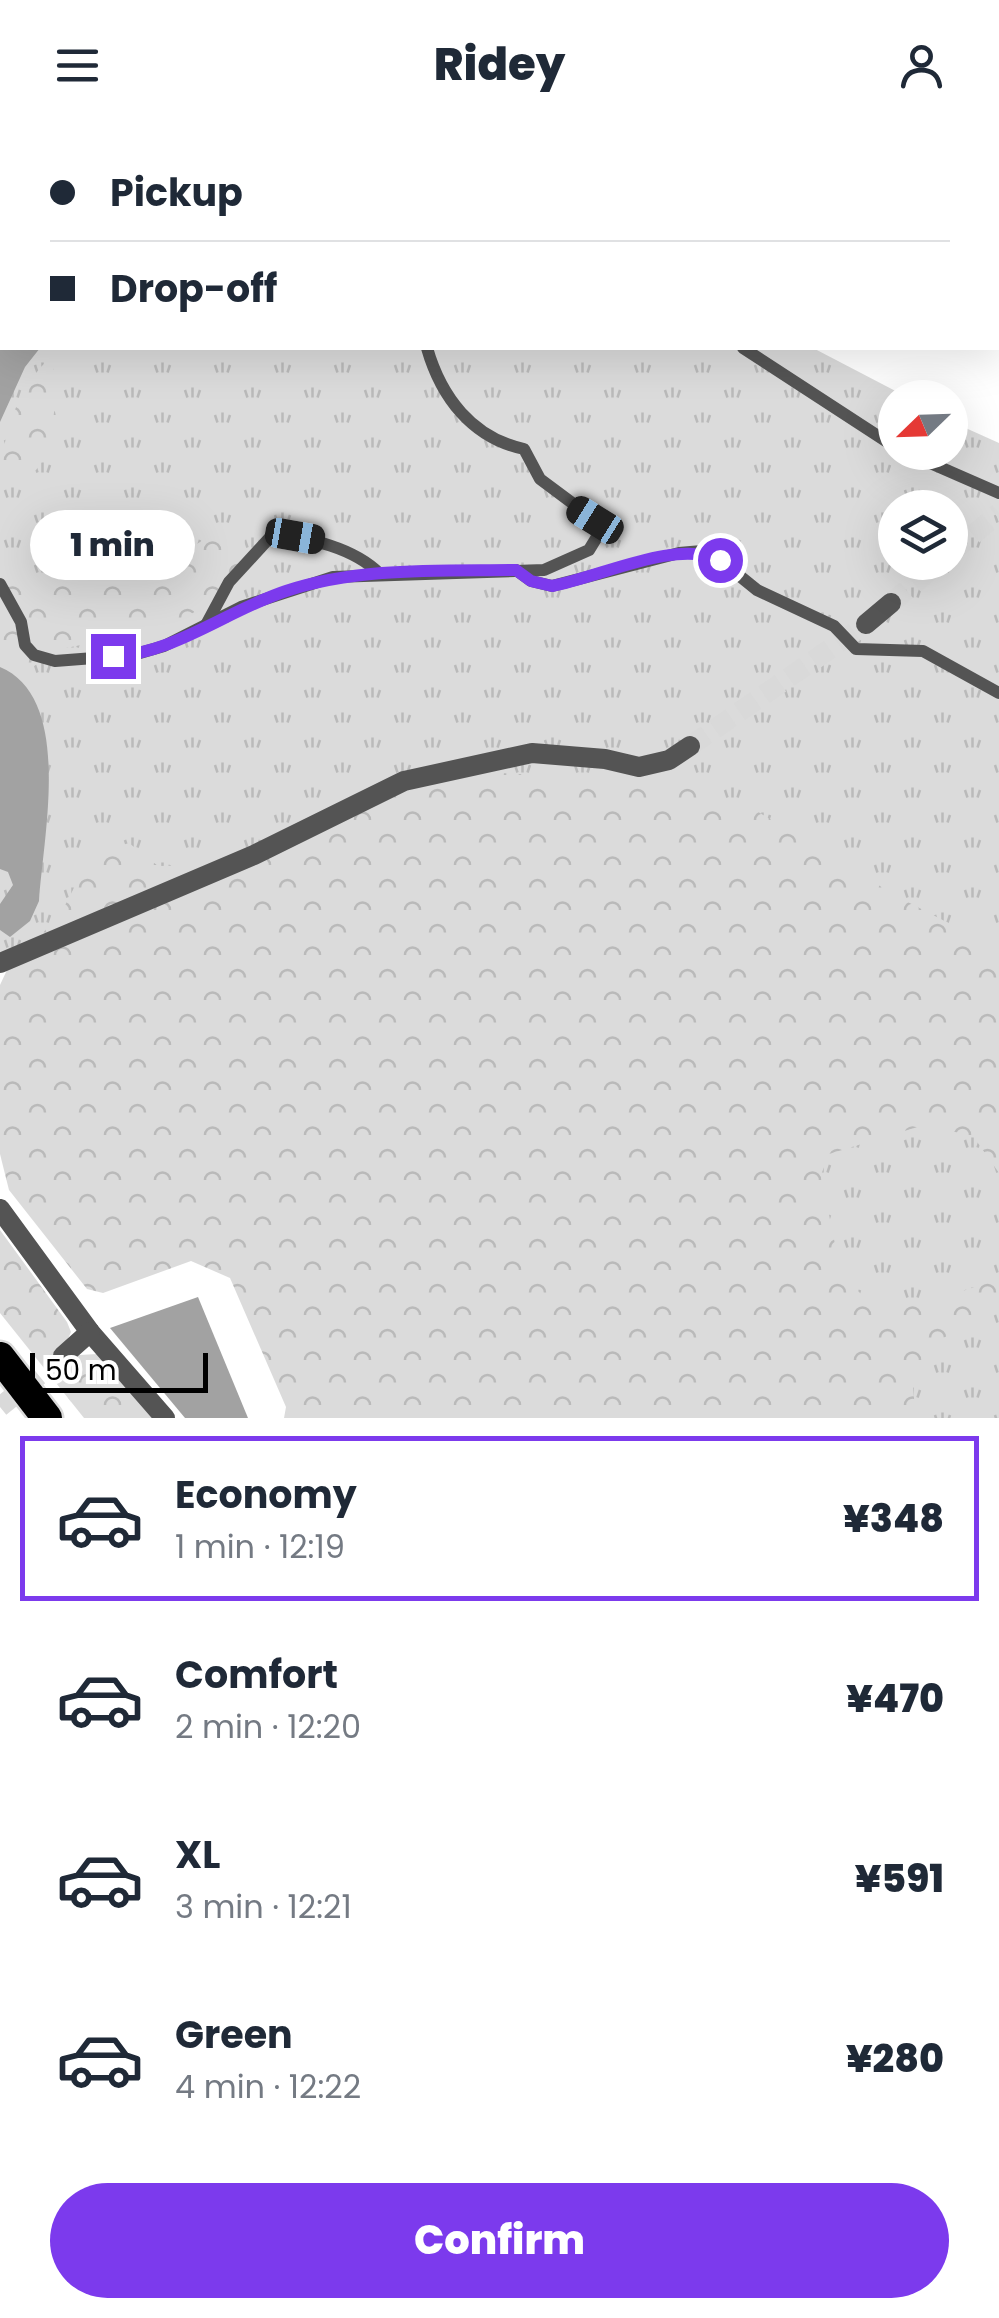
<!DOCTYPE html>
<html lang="en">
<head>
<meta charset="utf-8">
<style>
	:root { --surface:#fff; --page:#f2f2f3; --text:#1f2937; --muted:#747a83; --line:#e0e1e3; --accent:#7c3aed }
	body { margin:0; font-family:Poppins,sans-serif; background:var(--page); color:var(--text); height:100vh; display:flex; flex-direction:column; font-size:38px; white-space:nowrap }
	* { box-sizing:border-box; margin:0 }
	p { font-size:32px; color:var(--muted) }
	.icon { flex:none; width:55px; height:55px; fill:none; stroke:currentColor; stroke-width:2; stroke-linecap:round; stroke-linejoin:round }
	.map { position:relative; height:1288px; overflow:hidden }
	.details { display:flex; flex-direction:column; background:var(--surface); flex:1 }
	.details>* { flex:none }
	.banner { position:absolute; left:0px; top:0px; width:1000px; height:220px; box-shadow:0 10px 40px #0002; display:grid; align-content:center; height:220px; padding:0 50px; background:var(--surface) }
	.needle { width:65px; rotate:247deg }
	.fabs { position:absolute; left:878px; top:250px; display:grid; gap:20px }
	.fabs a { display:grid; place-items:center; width:90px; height:90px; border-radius:50%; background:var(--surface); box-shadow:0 10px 40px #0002; font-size:50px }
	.scale { position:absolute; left:30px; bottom:25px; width:178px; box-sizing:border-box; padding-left:10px; border:5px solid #000; border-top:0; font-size:28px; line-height:35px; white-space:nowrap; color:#000; -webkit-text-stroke:8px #fff; paint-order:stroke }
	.end { position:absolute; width:45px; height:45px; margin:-22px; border:12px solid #7c3aed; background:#fff; box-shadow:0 0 0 5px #fff }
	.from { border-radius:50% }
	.bubble { position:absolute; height:70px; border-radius:35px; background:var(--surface); box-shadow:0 10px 40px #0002; font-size:32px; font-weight:800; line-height:70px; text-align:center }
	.car { position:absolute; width:30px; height:60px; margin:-30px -15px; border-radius:12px; box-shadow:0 0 8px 2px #0007; background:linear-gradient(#222 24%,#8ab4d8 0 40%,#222 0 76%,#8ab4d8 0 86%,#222 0) }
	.banner b { display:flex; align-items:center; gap:35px; height:95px; font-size:38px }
	.banner b+b { border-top:2px solid var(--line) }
	.banner i { width:25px; height:25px; background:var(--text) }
	ul { padding:18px 0 0; list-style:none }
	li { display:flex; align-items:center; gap:30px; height:165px; margin:0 20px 15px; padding:0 30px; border:5px solid transparent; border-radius:0px }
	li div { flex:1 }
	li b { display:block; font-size:38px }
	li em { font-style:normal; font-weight:800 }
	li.selected { border-color:var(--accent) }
	li>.icon { width:90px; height:90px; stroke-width:1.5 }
	.button { display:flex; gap:20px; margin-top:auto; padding:20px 50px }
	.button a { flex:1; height:115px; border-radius:60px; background:var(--accent); color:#fff; font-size:40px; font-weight:800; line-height:115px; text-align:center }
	header { display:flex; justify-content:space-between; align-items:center; height:130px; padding:0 50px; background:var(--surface); font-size:45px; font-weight:800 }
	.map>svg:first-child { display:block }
	.grass { fill:url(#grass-tufts); fill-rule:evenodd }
	.forest { fill:url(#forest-crowns) }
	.water { fill:#a2a2a2 }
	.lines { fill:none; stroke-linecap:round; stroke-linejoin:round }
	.minor-tunnel { stroke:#d9d9d9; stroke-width:20; stroke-dasharray:20 10; stroke-linecap:butt }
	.motorway-casing { stroke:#dbdbdb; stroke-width:35 }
	.service { stroke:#545454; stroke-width:12 }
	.minor { stroke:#545454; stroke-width:20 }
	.motorway { stroke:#000; stroke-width:30 }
	.route { stroke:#7c3aed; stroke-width:12 }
</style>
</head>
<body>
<header><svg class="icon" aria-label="menu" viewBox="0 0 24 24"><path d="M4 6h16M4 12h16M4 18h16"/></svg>Ridey<svg class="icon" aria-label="person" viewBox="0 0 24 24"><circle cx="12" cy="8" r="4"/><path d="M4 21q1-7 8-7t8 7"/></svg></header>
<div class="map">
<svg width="999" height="1288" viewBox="0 0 999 1288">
	<defs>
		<pattern id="grass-tufts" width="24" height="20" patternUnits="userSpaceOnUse" patternTransform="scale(2.5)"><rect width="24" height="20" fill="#dbdbdb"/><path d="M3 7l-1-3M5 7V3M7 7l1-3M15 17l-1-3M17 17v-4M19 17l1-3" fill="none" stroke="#bababa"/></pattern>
		<pattern id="forest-crowns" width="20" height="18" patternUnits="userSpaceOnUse" patternTransform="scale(2.5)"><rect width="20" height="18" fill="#dbdbdb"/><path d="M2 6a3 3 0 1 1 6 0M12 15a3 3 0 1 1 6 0" fill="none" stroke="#bababa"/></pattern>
	</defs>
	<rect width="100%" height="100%" fill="#fff"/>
	<path class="grass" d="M0 0H735L2 2V218H813L907 267 895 268V322H950V291L999 313V1288H841L0 826ZM895 378H950V432H895Z"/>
	<g class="forest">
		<path d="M54 224 53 272 60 306 36 340 0 360C0 310 16 257 54 224Z"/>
		<path d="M213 404 245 408 243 436 198 480 166 498 56 520 30 539 0 524V419L14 445 33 460C73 446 85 440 124 459Z"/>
		<path d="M480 642 666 652 750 677 898 767 999 819V1043L973 1006 924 995 829 1024 821 1045 841 1144 861 1164 923 1174 999 1149V1176L926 1218 913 1258 916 1288H284L286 1277 230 1148 191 1131 103 1163 87 1159 9 1060 0 1024V855L7 840 60 785 91 725 129 713 158 736 208 735 287 707 393 650Z"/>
		<path d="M0 1100 67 1192 71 1202 67 1211 79 1225 98 1224 153 1288H84L0 1183Z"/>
	</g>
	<g class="water">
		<path d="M0 0H223L224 2H2V16Z"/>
		<path d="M0 48 2 218H40L25 237 0 292Z"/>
		<path d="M0 537C74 568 43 706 39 771L30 791 10 807 0 800V774L13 755 8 742 0 739Z"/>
		<path d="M198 1167 248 1288H185L110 1198Z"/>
	</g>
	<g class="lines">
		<g class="minor-tunnel">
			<path d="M950 424 999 383"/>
			<path d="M891 473 940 432"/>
			<path d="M690 616 866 494"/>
			<path d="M0 1277 63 1226"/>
		</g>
		<defs>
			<path id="motorway" d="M0 1227 47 1288"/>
		</defs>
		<use href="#motorway" class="motorway-casing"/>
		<g class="service">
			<path d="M402 0 403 2"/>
			<path d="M925 0 927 2"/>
			<path d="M674 2 675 0"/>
			<path d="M998 80 999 81"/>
			<path d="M743 218 895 317"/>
			<path d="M905 322 999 363"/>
			<path d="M516 440 531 451 552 456 679 423 702 421 720 430 757 460 834 496 856 519 923 521 999 563"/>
			<path d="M0 454 21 492 25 515 34 525 55 531 133 525 164 516 241 477 333 447 544 440 589 420 600 402 595 390 540 349 524 319C472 308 441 267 427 218"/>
			<path d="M207 493 229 452 274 403C310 409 353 417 380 444"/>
		</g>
		<g class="minor">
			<path d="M866 494 891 473"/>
			<path d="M0 833 254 725 404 651 532 623 605 629 639 637 669 630 690 616"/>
			<path d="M0 1079 90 1202 165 1288"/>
			<path d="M63 1226 90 1202"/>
		</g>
		<use href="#motorway" class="motorway"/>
	</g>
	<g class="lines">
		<path class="route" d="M113 526C174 524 228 480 286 461 359 437 439 441 516 440L531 451 552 456C601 447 675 409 720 430"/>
	</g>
</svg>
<div class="fabs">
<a><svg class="needle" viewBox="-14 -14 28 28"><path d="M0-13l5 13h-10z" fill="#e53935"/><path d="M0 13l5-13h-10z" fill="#747a83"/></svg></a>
<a><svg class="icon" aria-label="layers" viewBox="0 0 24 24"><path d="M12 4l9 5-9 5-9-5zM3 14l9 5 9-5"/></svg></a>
</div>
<div class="scale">50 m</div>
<i class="end from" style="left:720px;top:430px"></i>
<i class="end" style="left:113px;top:526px"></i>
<div class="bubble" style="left:30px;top:380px;width:165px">1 min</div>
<i class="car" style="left:595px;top:390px;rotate:302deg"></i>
<i class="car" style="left:295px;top:406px;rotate:100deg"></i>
<div class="banner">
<b><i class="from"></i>Pickup</b>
<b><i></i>Drop-off</b>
</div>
</div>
<section class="details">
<ul>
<li class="selected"><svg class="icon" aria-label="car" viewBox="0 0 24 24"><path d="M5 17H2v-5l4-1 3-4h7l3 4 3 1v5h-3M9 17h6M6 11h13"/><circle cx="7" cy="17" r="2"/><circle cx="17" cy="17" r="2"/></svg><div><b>Economy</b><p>1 min · 12:19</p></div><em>¥348</em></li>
<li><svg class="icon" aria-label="car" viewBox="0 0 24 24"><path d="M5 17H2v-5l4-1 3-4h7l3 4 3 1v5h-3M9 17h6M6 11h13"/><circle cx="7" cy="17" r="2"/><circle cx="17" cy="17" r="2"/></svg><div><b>Comfort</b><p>2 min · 12:20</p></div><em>¥470</em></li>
<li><svg class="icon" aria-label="car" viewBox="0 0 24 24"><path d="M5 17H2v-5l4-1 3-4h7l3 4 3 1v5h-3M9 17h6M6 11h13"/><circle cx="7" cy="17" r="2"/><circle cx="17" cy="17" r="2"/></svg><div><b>XL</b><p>3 min · 12:21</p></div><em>¥591</em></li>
<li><svg class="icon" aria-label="car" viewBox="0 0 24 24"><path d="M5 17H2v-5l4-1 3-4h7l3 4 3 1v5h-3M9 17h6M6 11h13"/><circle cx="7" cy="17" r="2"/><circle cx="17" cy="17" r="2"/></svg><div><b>Green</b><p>4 min · 12:22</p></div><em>¥280</em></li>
</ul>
<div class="button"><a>Confirm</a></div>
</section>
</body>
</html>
